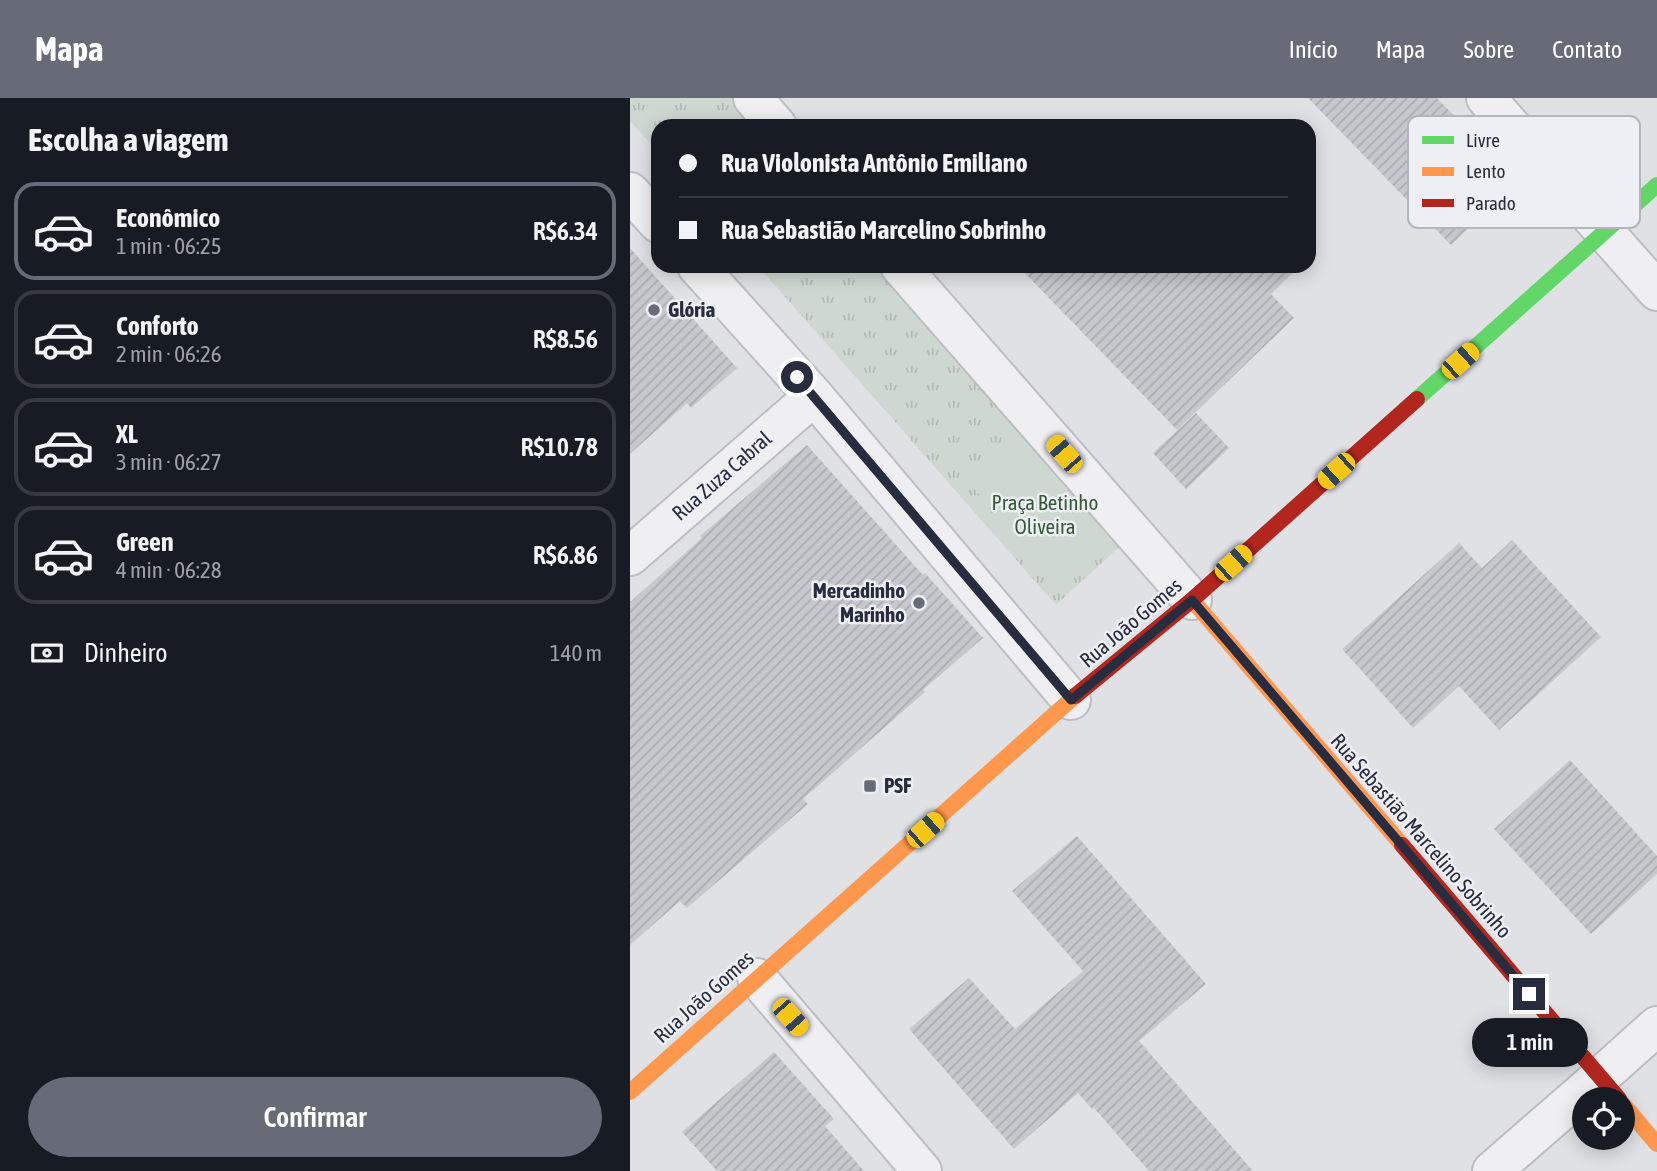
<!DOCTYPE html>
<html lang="pt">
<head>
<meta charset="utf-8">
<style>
	:root { --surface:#171b24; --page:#242831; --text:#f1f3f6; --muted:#9ea1a6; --line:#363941; --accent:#676b78 }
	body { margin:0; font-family:"Asap Condensed",sans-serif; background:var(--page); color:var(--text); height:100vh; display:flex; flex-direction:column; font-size:26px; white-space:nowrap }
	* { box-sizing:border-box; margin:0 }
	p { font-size:23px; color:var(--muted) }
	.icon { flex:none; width:38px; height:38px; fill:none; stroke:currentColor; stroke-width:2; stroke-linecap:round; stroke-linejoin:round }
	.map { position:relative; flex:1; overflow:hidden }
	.panel { display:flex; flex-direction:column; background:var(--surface); width:630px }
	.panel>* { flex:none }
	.top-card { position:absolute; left:21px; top:21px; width:665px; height:154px; border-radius:21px; box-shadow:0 4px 18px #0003; display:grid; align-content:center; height:154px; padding:0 28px; background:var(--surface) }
	.tools { position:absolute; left:942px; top:989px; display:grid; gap:14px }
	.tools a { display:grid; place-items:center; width:63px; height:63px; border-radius:50%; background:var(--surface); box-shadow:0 4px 18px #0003; font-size:35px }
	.end { position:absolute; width:32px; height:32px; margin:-16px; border:9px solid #272c3e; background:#fff; box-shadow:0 0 0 4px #fff }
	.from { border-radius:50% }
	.bubble { position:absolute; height:49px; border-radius:24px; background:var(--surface); box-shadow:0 4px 18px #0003; font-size:23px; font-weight:600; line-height:49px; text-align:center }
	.car { position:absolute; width:21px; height:42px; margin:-21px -10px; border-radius:9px; box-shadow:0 0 5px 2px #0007; background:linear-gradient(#f5c518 24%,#345 0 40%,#f5c518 0 76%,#345 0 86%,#f5c518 0) }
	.top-card b { display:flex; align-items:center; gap:24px; height:66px; font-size:26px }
	.top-card b+b { border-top:2px solid var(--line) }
	.top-card i { width:18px; height:18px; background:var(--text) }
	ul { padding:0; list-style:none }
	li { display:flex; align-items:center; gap:21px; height:98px; margin:0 14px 10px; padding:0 14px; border:4px solid var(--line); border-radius:21px }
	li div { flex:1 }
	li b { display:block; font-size:26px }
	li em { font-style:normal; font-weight:600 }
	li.current { border-color:var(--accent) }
	li>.icon { width:63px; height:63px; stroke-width:1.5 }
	h2 { padding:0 28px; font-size:32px; line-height:84px }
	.pay { display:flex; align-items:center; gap:18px; height:77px; padding:0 28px; font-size:26px }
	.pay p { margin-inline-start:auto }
	.action { display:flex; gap:14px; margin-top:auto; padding:14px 28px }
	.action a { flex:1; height:80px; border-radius:42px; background:var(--accent); color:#fff; font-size:28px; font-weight:600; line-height:80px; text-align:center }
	header { display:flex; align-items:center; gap:42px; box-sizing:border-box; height:98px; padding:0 35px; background:var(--accent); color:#fff }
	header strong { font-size:33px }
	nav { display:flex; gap:38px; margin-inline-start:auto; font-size:24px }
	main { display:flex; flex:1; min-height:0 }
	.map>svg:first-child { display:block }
	.grass { fill:url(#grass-tufts) }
	.garden { fill:#ced8d0 }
	.building { fill:url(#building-hatch) }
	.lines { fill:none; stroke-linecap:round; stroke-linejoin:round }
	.street-casing { stroke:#bcbec2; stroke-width:42 }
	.street { stroke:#efeff2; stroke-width:38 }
	.fast { stroke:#63d668; stroke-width:16 }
	.slow { stroke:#ff974d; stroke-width:16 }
	.jam { stroke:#b3261e; stroke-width:16 }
	.route { stroke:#272c3e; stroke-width:9 }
	.poi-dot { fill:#676b78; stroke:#edeff5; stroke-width:2.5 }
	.labels { text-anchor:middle; stroke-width:5; stroke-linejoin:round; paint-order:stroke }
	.poi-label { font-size:21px; font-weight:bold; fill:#272c3e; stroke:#edeff5; text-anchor:start }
	.street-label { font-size:21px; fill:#272c3e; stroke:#edeff5 }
	.park-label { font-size:21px; fill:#365a34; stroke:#edeff5 }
	.key { fill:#edeff5; stroke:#b2b4be; stroke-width:2 }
	.key-label { font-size:19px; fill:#272c3e }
</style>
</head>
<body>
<header>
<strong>Mapa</strong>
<nav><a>Início</a><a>Mapa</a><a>Sobre</a><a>Contato</a></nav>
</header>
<main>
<section class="panel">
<h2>Escolha a viagem</h2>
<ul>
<li class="current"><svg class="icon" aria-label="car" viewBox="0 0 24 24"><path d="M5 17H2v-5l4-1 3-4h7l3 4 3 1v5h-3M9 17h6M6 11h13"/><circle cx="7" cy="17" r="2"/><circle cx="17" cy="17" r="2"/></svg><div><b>Econômico</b><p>1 min · 06:25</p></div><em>R$6.34</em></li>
<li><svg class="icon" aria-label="car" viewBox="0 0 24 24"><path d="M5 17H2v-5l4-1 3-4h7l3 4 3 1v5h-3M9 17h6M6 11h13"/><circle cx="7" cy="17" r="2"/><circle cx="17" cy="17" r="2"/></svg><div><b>Conforto</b><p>2 min · 06:26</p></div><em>R$8.56</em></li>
<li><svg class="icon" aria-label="car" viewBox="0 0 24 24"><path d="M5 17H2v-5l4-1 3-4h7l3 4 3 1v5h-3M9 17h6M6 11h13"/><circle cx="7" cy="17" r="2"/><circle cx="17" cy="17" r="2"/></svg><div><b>XL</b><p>3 min · 06:27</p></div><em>R$10.78</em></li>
<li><svg class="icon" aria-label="car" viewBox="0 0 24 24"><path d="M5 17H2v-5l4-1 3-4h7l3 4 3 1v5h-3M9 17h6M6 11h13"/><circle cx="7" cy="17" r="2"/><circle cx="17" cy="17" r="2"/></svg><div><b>Green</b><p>4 min · 06:28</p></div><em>R$6.86</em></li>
</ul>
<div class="pay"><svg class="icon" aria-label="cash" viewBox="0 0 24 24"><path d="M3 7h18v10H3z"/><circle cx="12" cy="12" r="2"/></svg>Dinheiro<p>140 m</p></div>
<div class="action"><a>Confirmar</a></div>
</section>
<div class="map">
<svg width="1027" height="1073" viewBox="0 0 1027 1073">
	<defs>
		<pattern id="grass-tufts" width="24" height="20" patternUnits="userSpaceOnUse" patternTransform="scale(1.75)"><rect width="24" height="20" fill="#ced8d0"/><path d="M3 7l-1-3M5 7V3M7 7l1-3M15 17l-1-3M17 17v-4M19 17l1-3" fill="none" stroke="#b1bab4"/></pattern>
		<pattern id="building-hatch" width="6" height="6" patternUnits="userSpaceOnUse" patternTransform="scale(1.75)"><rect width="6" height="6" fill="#c6c8cd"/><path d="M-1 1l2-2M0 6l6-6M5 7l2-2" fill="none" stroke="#aaacb1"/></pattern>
	</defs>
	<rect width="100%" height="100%" fill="#dfe1e5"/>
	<g class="grass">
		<path d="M0 0H111L136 28H28V54L0 23Z"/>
		<path d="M128 168H261L501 438 426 507Z"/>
	</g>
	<path class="garden" d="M389 331 482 437 427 485 334 379Z"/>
	<g class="building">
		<path d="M678 0H807L888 83 821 147Z"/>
		<path d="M0 150 107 270 61 310 57 305 0 356Z"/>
		<path d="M388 168H670L641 196 664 220 547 332Z"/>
		<path d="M566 315 599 350 556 391 523 355Z"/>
		<path d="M177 347 293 477 295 475 353 540 293 592 295 594 173 701 178 706 57 810 50 803 0 847V504L72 440 70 438Z"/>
		<path d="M882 442 971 539 869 632 829 588 783 630 712 551 829 445 852 470Z"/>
		<path d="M940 662 1027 758V776L961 836 864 731Z"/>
		<path d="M447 738 576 886 509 943 623 1073H519L464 1010 462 1011 448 995 384 1051 279 931 339 880 385 931 453 873 382 793Z"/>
		<path d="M144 954 204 1021 195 1028 234 1073H87L52 1034Z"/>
	</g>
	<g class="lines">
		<defs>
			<g id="street">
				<path d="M123 0 147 28"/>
				<path d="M856 0 1027 193"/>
				<path d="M0 94 28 125"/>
				<path d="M67 168 184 298 441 602"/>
				<path d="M270 168 562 502"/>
				<path d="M0 458 184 298"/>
				<path d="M127 880 292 1073"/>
				<path d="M862 1073 970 979 1027 928"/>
			</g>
		</defs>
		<use href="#street" class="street-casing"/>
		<use href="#street" class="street"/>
		<path class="fast" d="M787 301 1027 87"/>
		<g class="slow">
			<path d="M562 502 772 747"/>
			<path d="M0 994 445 598"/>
			<path d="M992 1005 1027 1046"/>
		</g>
		<g class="jam">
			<path d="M445 598 562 502 787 301"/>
			<path d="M772 747 989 1001"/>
		</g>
	</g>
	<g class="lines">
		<path class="route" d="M167 279 441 602 562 502 899 896"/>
	</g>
	<g class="poi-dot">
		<circle cx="24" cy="212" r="7"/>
		<circle cx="289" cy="505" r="7"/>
		<rect x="233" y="681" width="14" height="14" rx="3.5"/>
	</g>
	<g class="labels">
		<g class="poi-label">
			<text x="38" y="219">Glória</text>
			<text x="275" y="500" text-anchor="end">Mercadinho<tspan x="275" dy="24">Marinho</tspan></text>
			<text x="254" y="695">PSF</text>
		</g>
		<g class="street-label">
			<text transform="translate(92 378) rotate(-41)" y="7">Rua Zuza Cabral</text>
			<text transform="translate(501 525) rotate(-40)" y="7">Rua João Gomes</text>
			<text transform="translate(791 738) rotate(49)" y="7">Rua Sebastião Marcelino Sobrinho</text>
			<text transform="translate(74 899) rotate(-42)" y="7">Rua João Gomes</text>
		</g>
		<g class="park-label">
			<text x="415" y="412">Praça Betinho<tspan x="415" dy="24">Oliveira</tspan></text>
		</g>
	</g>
	<rect x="778" y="18" width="232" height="112" rx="10" class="key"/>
	<rect x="792" y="38" width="32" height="8" fill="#63d668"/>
	<rect x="792" y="69" width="32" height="9" fill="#ff974d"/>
	<rect x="792" y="101" width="32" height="8" fill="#b3261e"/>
	<g class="key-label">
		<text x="836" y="49">Livre</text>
		<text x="836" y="80">Lento</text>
		<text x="836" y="112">Parado</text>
	</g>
</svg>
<div class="tools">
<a><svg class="icon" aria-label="locate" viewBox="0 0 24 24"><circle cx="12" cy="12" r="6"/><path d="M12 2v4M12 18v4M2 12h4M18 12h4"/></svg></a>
</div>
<i class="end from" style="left:167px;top:279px"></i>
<i class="end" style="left:899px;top:896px"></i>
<div class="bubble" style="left:842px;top:920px;width:116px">1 min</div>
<i class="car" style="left:830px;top:263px;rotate:48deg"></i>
<i class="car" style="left:434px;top:356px;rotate:319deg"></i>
<i class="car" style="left:706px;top:373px;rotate:228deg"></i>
<i class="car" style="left:603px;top:465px;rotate:48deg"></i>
<i class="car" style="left:295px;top:732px;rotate:49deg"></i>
<i class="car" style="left:160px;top:919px;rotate:139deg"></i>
<div class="top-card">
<b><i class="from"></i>Rua Violonista Antônio Emiliano</b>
<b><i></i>Rua Sebastião Marcelino Sobrinho</b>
</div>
</div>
</main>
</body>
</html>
